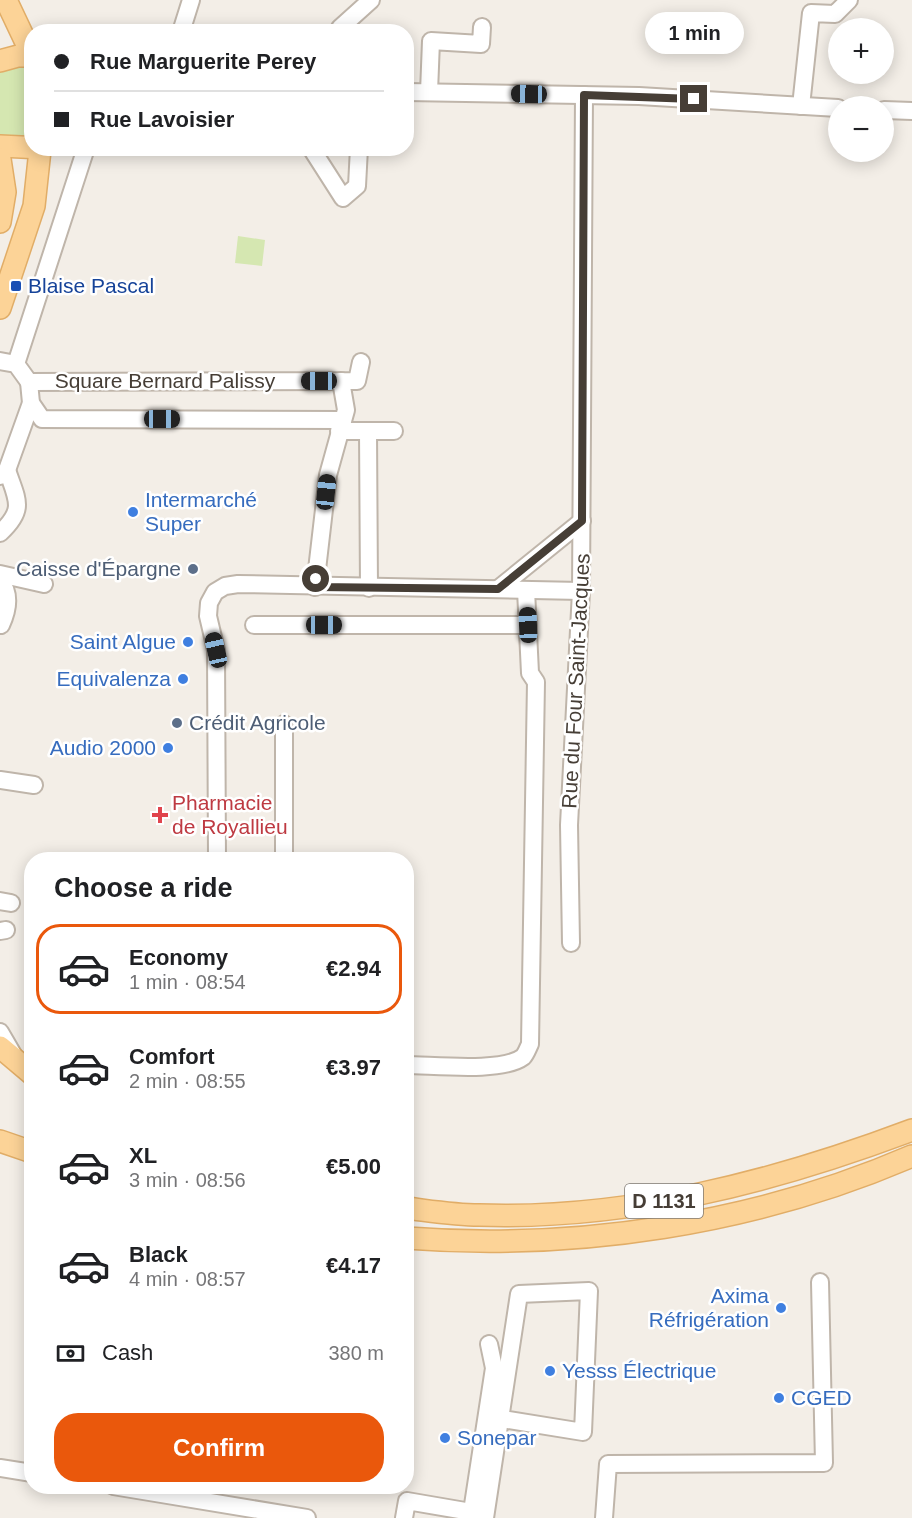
<!DOCTYPE html>
<html lang="en">
<head>
<meta charset="utf-8">
<style>
	:root { --surface:#fff; --page:#f6f6f6; --text:#202124; --muted:#757577; --line:#e0e0e0; --accent:#ea580c }
	body { margin:0; font-family:Helvetica,sans-serif; background:var(--page); color:var(--text); height:100vh; display:flex; flex-direction:column; font-size:22px; white-space:nowrap }
	* { box-sizing:border-box; margin:0 }
	p { font-size:20px; color:var(--muted) }
	.icon { flex:none; width:33px; height:33px; fill:none; stroke:currentColor; stroke-width:2; stroke-linecap:round; stroke-linejoin:round }
	.map { position:relative; flex:1; overflow:hidden }
	.sheet { position:absolute; left:24px; top:852px; width:390px; height:642px; display:flex; flex-direction:column; background:var(--surface); border-radius:24px; box-shadow:0 3px 15px #0003 }
	.sheet>* { flex:none }
	.hud { position:absolute; left:24px; top:24px; width:390px; height:132px; border-radius:24px; box-shadow:0 3px 15px #0003; display:grid; align-content:center; height:132px; padding:0 30px; background:var(--surface) }
	.buttons { position:absolute; left:828px; top:18px; display:grid; gap:12px }
	.buttons a { display:grid; place-items:center; width:66px; height:66px; border-radius:50%; background:var(--surface); box-shadow:0 3px 15px #0003; font-size:30px }
	.end { position:absolute; width:27px; height:27px; margin:-14px; border:8px solid #463e36; background:#fff; box-shadow:0 0 0 3px #fff }
	.from { border-radius:50% }
	.bubble { position:absolute; height:42px; border-radius:21px; background:var(--surface); box-shadow:0 3px 15px #0003; font-size:20px; font-weight:700; line-height:42px; text-align:center }
	.car { position:absolute; width:18px; height:36px; margin:-18px -9px; border-radius:8px; box-shadow:0 0 4px 2px #0007; background:linear-gradient(#222 24%,#8ab4d8 0 40%,#222 0 76%,#8ab4d8 0 86%,#222 0) }
	.hud b { display:flex; align-items:center; gap:21px; height:57px; font-size:22px }
	.hud b+b { border-top:2px solid var(--line) }
	.hud i { width:15px; height:15px; background:var(--text) }
	ul { padding:0; list-style:none }
	li { display:flex; align-items:center; gap:18px; height:90px; margin:0 12px 9px; padding:0 18px; border:3px solid transparent; border-radius:24px }
	li div { flex:1 }
	li b { display:block; font-size:22px }
	li em { font-style:normal; font-weight:700 }
	li.current { border-color:var(--accent) }
	li>.icon { width:54px; height:54px; stroke-width:1.5 }
	h2 { padding:0 30px; font-size:27px; line-height:72px }
	.pay { display:flex; align-items:center; gap:15px; height:66px; padding:0 30px; font-size:22px }
	.pay p { margin-inline-start:auto }
	.cta { display:flex; gap:12px; margin-top:auto; padding:12px 30px }
	.cta a { flex:1; height:69px; border-radius:24px; background:var(--accent); color:#fff; font-size:24px; font-weight:700; line-height:69px; text-align:center }
	.map>svg:first-child { display:block }
	.green { fill:#d5e7b1 }
	.lines { fill:none; stroke-linecap:round; stroke-linejoin:round }
	.minor-casing { stroke:#bfb5aa; stroke-width:20 }
	.major-casing { stroke:#e1ad67; stroke-width:24 }
	.minor { stroke:#fff; stroke-width:16 }
	.major { stroke:#fcd397; stroke-width:21 }
	.route { stroke:#463e36; stroke-width:8 }
	.transit-dot { fill:#1a4fb4; stroke:#fff; stroke-width:2 }
	.shop-dot { fill:#3f7fe0; stroke:#fff; stroke-width:2 }
	.service-dot { fill:#5c6f8a; stroke:#fff; stroke-width:2 }
	.health-dot { fill:#e0444e; stroke:#fff; stroke-width:2 }
	.labels { text-anchor:middle; stroke-width:5; stroke-linejoin:round; paint-order:stroke }
	.shield { fill:#fff; stroke:#7e7872; stroke-width:1.5 }
	.shield-label { font-size:20px; font-weight:bold; fill:#463e36 }
	.transit-label { font-size:21px; fill:#164399; stroke:#fff; text-anchor:start }
	.street-label { font-size:21px; fill:#463e36; stroke:#fff }
	.shop-label { font-size:21px; fill:#366cbe; stroke:#fff; text-anchor:start }
	.service-label { font-size:21px; fill:#4e5e75; stroke:#fff; text-anchor:end }
	.health-label { font-size:21px; fill:#be3a42; stroke:#fff; text-anchor:start }
</style>
</head>
<body>
<div class="map">
<svg width="912" height="1518" viewBox="0 0 912 1518">
	<rect width="100%" height="100%" fill="#f3eee7"/>
	<g class="green">
		<path d="M14 65 31 66V143L0 138V71Z"/>
		<path d="M238 236 265 240 262 266 235 263Z"/>
	</g>
	<g class="lines">
		<defs>
			<g id="minor">
				<path d="M181 32 191 0"/>
				<path d="M340 32V28L371 0"/>
				<path d="M406 92 639 96 838 108"/>
				<path d="M429 92 431 41 481 44 482 27"/>
				<path d="M801 106 811 13 835 14 849 0"/>
				<path d="M884 110 912 111"/>
				<path d="M311 148 343 198 357 186 359 148"/>
				<path d="M0 361 16 364 29 382 357 381 361 362"/>
				<path d="M16 364 86 148"/>
				<path d="M29 382 31 403 42 419 343 420"/>
				<path d="M339 431H394"/>
				<path d="M368 431 369 588"/>
				<path d="M0 476 7 470 31 403"/>
				<path d="M0 533C26 509 17 500 7 470"/>
				<path d="M0 574 44 584"/>
				<path d="M0 580C11 594 8 610 1 625"/>
				<path d="M315 587 328 475 346 410 341 381"/>
				<path d="M498 589 582 521"/>
				<path d="M254 625H528"/>
				<path d="M284 724V860"/>
				<path d="M0 780 34 785"/>
				<path d="M217 860 216 650 208 616 209 603 215 592 225 586 238 584 581 591"/>
				<path d="M0 901 11 903"/>
				<path d="M0 931 6 930"/>
				<path d="M571 943 569 825 581 591 584 95"/>
				<path d="M0 1032 14 1056"/>
				<path d="M406 1065C433 1065 502 1073 523 1057 526 1054 528 1048 530 1044L536 682 530 673 526 590"/>
				<path d="M0 1468 32 1473"/>
				<path d="M113 1486 307 1518"/>
				<path d="M404 1518 407 1501 471 1512"/>
				<path d="M471 1518 494 1368 489 1344"/>
				<path d="M485 1518 519 1294 589 1291 583 1432 502 1419"/>
				<path d="M604 1518 608 1464 824 1463 820 1282"/>
			</g>
			<g id="major">
				<path d="M6 0 32 55"/>
				<path d="M0 61 18 56H32"/>
				<path d="M0 146 42 148"/>
				<path d="M0 159 5 192 0 222"/>
				<path d="M0 308 34 206 40 150"/>
				<path d="M0 1047 32 1074"/>
				<path d="M0 1141 32 1152"/>
				<path d="M406 1208C431 1211 455 1215 479 1215 628 1220 774 1182 912 1130"/>
				<path d="M406 1238C576 1251 755 1224 912 1156"/>
			</g>
		</defs>
		<use href="#minor" class="minor-casing"/>
		<use href="#major" class="major-casing"/>
		<use href="#minor" class="minor"/>
		<use href="#major" class="major"/>
	</g>
	<g class="lines">
		<path class="route" d="M316 579 315 587 498 589 582 521 584 95 694 99"/>
	</g>
	<rect class="transit-dot" x="10" y="280" width="12" height="12" rx="3"/>
	<g class="shop-dot">
		<circle cx="133" cy="512" r="6"/>
		<circle cx="188" cy="642" r="6"/>
		<circle cx="183" cy="679" r="6"/>
		<circle cx="168" cy="748" r="6"/>
		<circle cx="781" cy="1308" r="6"/>
		<circle cx="550" cy="1371" r="6"/>
		<circle cx="779" cy="1398" r="6"/>
		<circle cx="445" cy="1438" r="6"/>
	</g>
	<g class="service-dot">
		<circle cx="193" cy="569" r="6"/>
		<circle cx="177" cy="723" r="6"/>
	</g>
	<path class="health-dot" d="M157 806h6v6h6v6h-6v6h-6v-6h-6v-6h6z"/>
	<g class="labels">
		<rect class="shield" x="625" y="1184" width="78" height="34" rx="4.5"/>
		<g class="shield-label">
			<text x="664" y="1208">D 1131</text>
		</g>
		<g class="transit-label">
			<text x="28" y="293">Blaise Pascal</text>
		</g>
		<g class="street-label">
			<text x="165" y="388">Square Bernard Palissy</text>
			<text transform="translate(576 681) rotate(-87)" y="7">Rue du Four Saint-Jacques</text>
		</g>
		<g class="shop-label">
			<text x="145" y="507">Intermarché<tspan x="145" dy="24">Super</tspan></text>
			<text x="176" y="649" text-anchor="end">Saint Algue</text>
			<text x="171" y="686" text-anchor="end">Equivalenza</text>
			<text x="156" y="755" text-anchor="end">Audio 2000</text>
			<text x="769" y="1303" text-anchor="end">Axima<tspan x="769" dy="24">Réfrigération</tspan></text>
			<text x="562" y="1378">Yesss Électrique</text>
			<text x="791" y="1405">CGED</text>
			<text x="457" y="1445">Sonepar</text>
		</g>
		<g class="service-label">
			<text x="181" y="576">Caisse d'Épargne</text>
			<text x="189" y="730" text-anchor="start">Crédit Agricole</text>
		</g>
		<g class="health-label">
			<text x="172" y="810">Pharmacie<tspan x="172" dy="24">de Royallieu</tspan></text>
		</g>
	</g>
</svg>
<div class="buttons">
<a>+</a>
<a>−</a>
</div>
<i class="end from" style="left:316px;top:579px"></i>
<i class="end" style="left:694px;top:99px"></i>
<div class="bubble" style="left:645px;top:12px;width:99px">1 min</div>
<i class="car" style="left:529px;top:94px;rotate:271deg"></i>
<i class="car" style="left:319px;top:381px;rotate:270deg"></i>
<i class="car" style="left:162px;top:419px;rotate:90deg"></i>
<i class="car" style="left:326px;top:492px;rotate:6deg"></i>
<i class="car" style="left:324px;top:625px;rotate:90deg"></i>
<i class="car" style="left:528px;top:625px;rotate:358deg"></i>
<i class="car" style="left:216px;top:650px;rotate:347deg"></i>
<div class="hud">
<b><i class="from"></i>Rue Marguerite Perey</b>
<b><i></i>Rue Lavoisier</b>
</div>
<section class="sheet">
<h2>Choose a ride</h2>
<ul>
<li class="current"><svg class="icon" aria-label="car" viewBox="0 0 24 24"><path d="M5 17H2v-5l4-1 3-4h7l3 4 3 1v5h-3M9 17h6M6 11h13"/><circle cx="7" cy="17" r="2"/><circle cx="17" cy="17" r="2"/></svg><div><b>Economy</b><p>1 min · 08:54</p></div><em>€2.94</em></li>
<li><svg class="icon" aria-label="car" viewBox="0 0 24 24"><path d="M5 17H2v-5l4-1 3-4h7l3 4 3 1v5h-3M9 17h6M6 11h13"/><circle cx="7" cy="17" r="2"/><circle cx="17" cy="17" r="2"/></svg><div><b>Comfort</b><p>2 min · 08:55</p></div><em>€3.97</em></li>
<li><svg class="icon" aria-label="car" viewBox="0 0 24 24"><path d="M5 17H2v-5l4-1 3-4h7l3 4 3 1v5h-3M9 17h6M6 11h13"/><circle cx="7" cy="17" r="2"/><circle cx="17" cy="17" r="2"/></svg><div><b>XL</b><p>3 min · 08:56</p></div><em>€5.00</em></li>
<li><svg class="icon" aria-label="car" viewBox="0 0 24 24"><path d="M5 17H2v-5l4-1 3-4h7l3 4 3 1v5h-3M9 17h6M6 11h13"/><circle cx="7" cy="17" r="2"/><circle cx="17" cy="17" r="2"/></svg><div><b>Black</b><p>4 min · 08:57</p></div><em>€4.17</em></li>
</ul>
<div class="pay"><svg class="icon" aria-label="cash" viewBox="0 0 24 24"><path d="M3 7h18v10H3z"/><circle cx="12" cy="12" r="2"/></svg>Cash<p>380 m</p></div>
<div class="cta"><a>Confirm</a></div>
</section>
</div>
</body>
</html>
